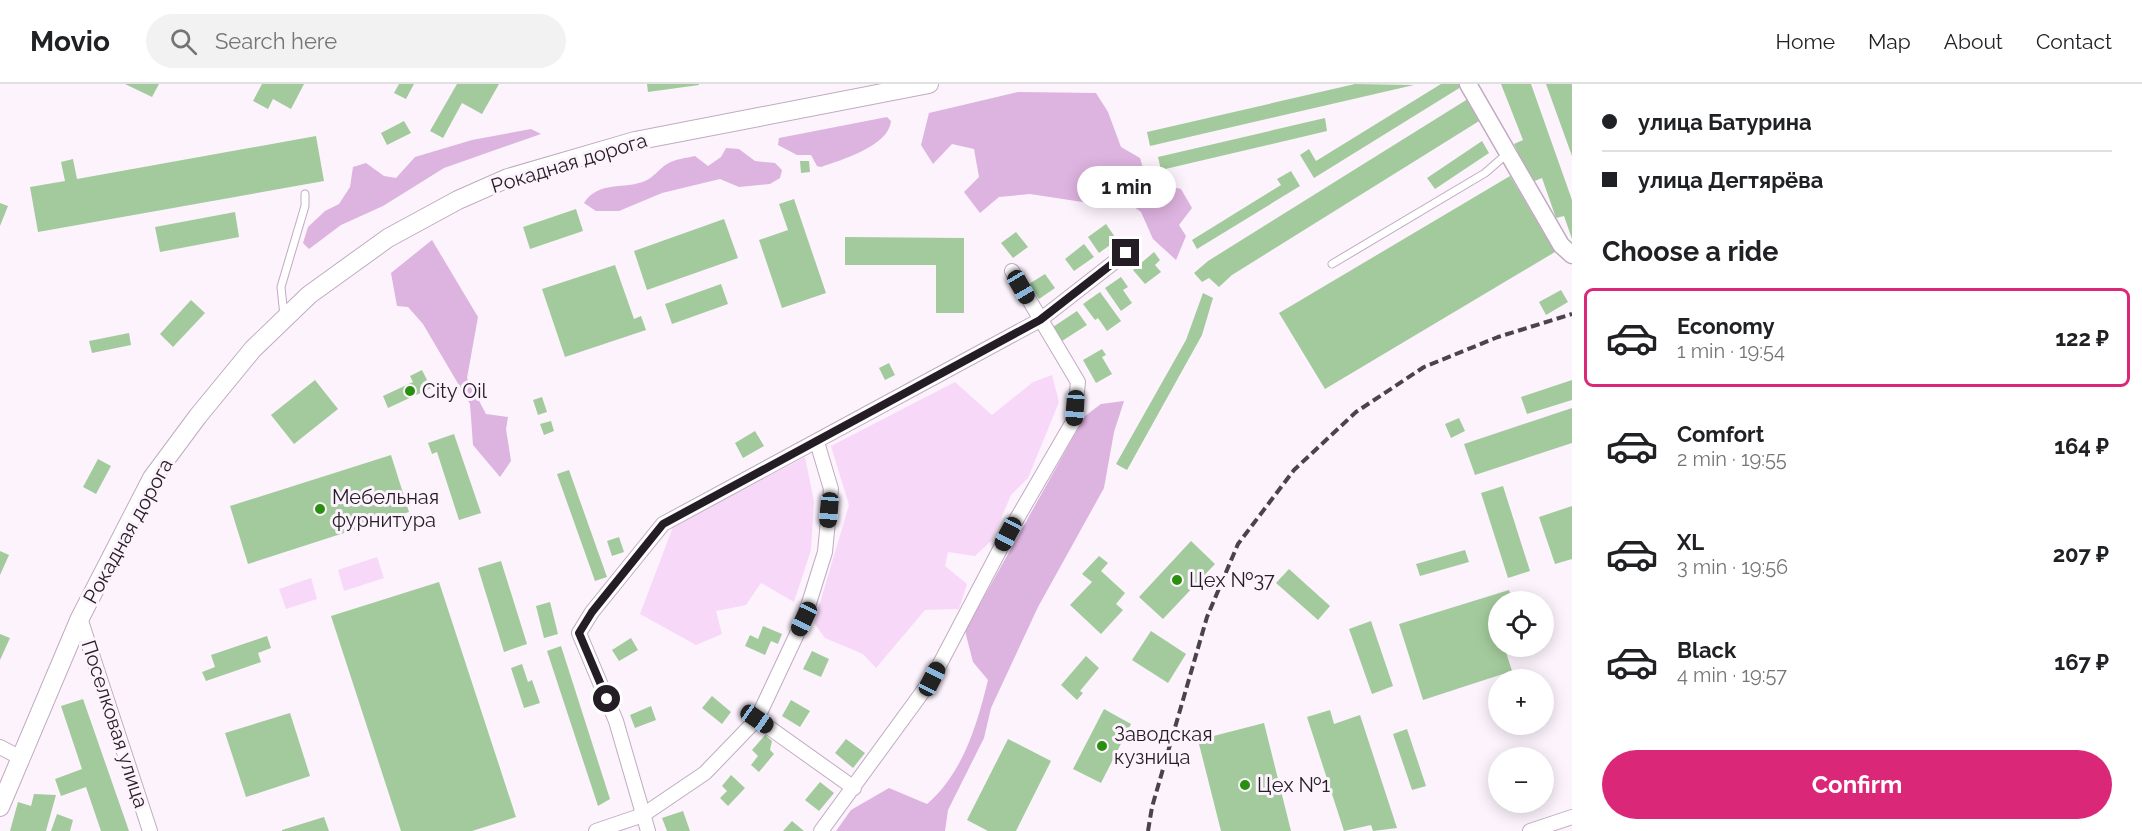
<!DOCTYPE html>
<html lang="en">
<head>
<meta charset="utf-8">
<style>
	:root { --surface:#fff; --page:#f2f2f2; --text:#202124; --muted:#757577; --line:#e0e0e0; --accent:#db2777 }
	body { margin:0; font-family:Raleway,sans-serif; background:var(--page); color:var(--text); height:100vh; display:flex; flex-direction:column; font-size:22px; white-space:nowrap }
	* { box-sizing:border-box; margin:0 }
	p { font-size:20px; color:var(--muted) }
	.icon { flex:none; width:33px; height:33px; fill:none; stroke:currentColor; stroke-width:2; stroke-linecap:round; stroke-linejoin:round }
	.map { position:relative; flex:1; overflow:hidden }
	.sheet { display:flex; flex-direction:column; background:var(--surface); width:570px }
	.sheet>* { flex:none }
	.guide { display:grid; align-content:center; height:132px; padding:0 30px; background:var(--surface) }
	.buttons { position:absolute; left:1488px; top:507px; display:grid; gap:12px }
	.buttons a { display:grid; place-items:center; width:66px; height:66px; border-radius:50%; background:var(--surface); box-shadow:0 3px 15px #0003; font-size:30px }
	.end { position:absolute; width:27px; height:27px; margin:-14px; border:8px solid #241d25; background:#fff; box-shadow:0 0 0 3px #fff }
	.from { border-radius:50% }
	.bubble { position:absolute; height:42px; border-radius:21px; background:var(--surface); box-shadow:0 3px 15px #0003; font-size:20px; font-weight:700; line-height:42px; text-align:center }
	.car { position:absolute; width:18px; height:36px; margin:-18px -9px; border-radius:8px; box-shadow:0 0 4px 2px #0007; background:linear-gradient(#222 24%,#8ab4d8 0 40%,#222 0 76%,#8ab4d8 0 86%,#222 0) }
	.guide b { display:flex; align-items:center; gap:21px; height:57px; font-size:22px }
	.guide b+b { border-top:2px solid var(--line) }
	.guide i { width:15px; height:15px; background:var(--text) }
	ul { padding:0; list-style:none }
	li { display:flex; align-items:center; gap:18px; height:99px; margin:0 12px 9px; padding:0 18px; border:3px solid transparent; border-radius:9px }
	li div { flex:1 }
	li b { display:block; font-size:22px }
	li em { font-style:normal; font-weight:700 }
	li.selected { border-color:var(--accent) }
	li>.icon { width:54px; height:54px; stroke-width:1.5 }
	h2 { padding:0 30px; font-size:27px; line-height:72px }
	.action { display:flex; gap:12px; margin-top:auto; padding:12px 30px }
	.action a { flex:1; height:69px; border-radius:36px; background:var(--accent); color:#fff; font-size:24px; font-weight:700; line-height:69px; text-align:center }
	header { display:flex; align-items:center; gap:36px; box-sizing:border-box; height:84px; padding:0 30px; background:var(--surface); border-bottom:2px solid var(--line) }
	header strong { font-size:28px }
	nav { display:flex; gap:33px; margin-inline-start:auto; font-size:21px }
	.search { width:420px; height:54px; background:var(--page); display:flex; align-items:center; gap:15px; box-sizing:border-box; padding:0 21px; border-radius:33px; color:var(--muted); font-size:22px }
	main { display:flex; flex:1; min-height:0 }
	.map>svg:first-child { display:block }
	.green { fill:#f7d8f8 }
	.forest { fill:#ddb3df }
	.building { fill:#a3ca9c }
	.lines { fill:none; stroke-linecap:round; stroke-linejoin:round }
	.service-casing { stroke:#c0abc1; stroke-width:9 }
	.minor-casing { stroke:#c0abc1; stroke-width:16 }
	.tertiary-casing { stroke:#c0abc1; stroke-width:19 }
	.secondary-casing { stroke:#c0abc1; stroke-width:20 }
	.service { stroke:#fff; stroke-width:7 }
	.minor { stroke:#fff; stroke-width:14 }
	.tertiary { stroke:#fff; stroke-width:16 }
	.secondary { stroke:#fff; stroke-width:18 }
	.rail { stroke:#4b434c; stroke-width:4; stroke-dasharray:9 4.5; stroke-linecap:butt }
	.route { stroke:#241d25; stroke-width:8 }
	.poi-dot { fill:#298f0e; stroke:#fcf3fd; stroke-width:2 }
	.labels { text-anchor:middle; stroke-width:6; stroke-linejoin:round; paint-order:stroke }
	.street-label { font-size:20px; fill:#241d25; stroke:#fcf3fd }
	.poi-label { font-size:20px; fill:#241d25; stroke:#fcf3fd; text-anchor:start }
</style>
</head>
<body>
<header>
<strong>Movio</strong>
<div class="search"><svg class="icon" aria-label="search" viewBox="0 0 24 24"><circle cx="10" cy="10" r="6"/><path d="M15 15l6 6"/></svg>Search here</div>
<nav><a>Home</a><a>Map</a><a>About</a><a>Contact</a></nav>
</header>
<main>
<div class="map">
<svg width="1572" height="747" viewBox="0 0 1572 747">
	<rect width="100%" height="100%" fill="#fcf3fd"/>
	<g class="green">
		<path d="M1052 291 1059 318 1028 394 1011 411 992 456 975 472 948 468 945 482 967 500 959 525 925 526 876 584 863 570 825 554 814 539 849 421 831 362 955 298 992 331 1033 298Z"/>
		<path d="M805 373 814 417 811 466 794 518 761 499 746 521 716 527 722 550 696 561 640 530 673 443Z"/>
		<path d="M377 473 384 494 344 507 338 486Z"/>
		<path d="M311 494 317 515 286 525 279 505Z"/>
	</g>
	<g class="forest">
		<path d="M1018 8 1096 9 1108 28 1121 63 1140 74 1147 97 1181 105 1192 124 1179 141 1186 152 1176 176 1153 155 1141 128 1126 117 1089 119 1030 110 999 113 980 129 964 108 979 93 974 65 952 60 933 80 921 61 929 29Z"/>
		<path d="M887 33 891 37C889 62 841 76 821 83L817 82 811 71H797L778 61 779 54Z"/>
		<path d="M531 45 541 50 444 84 383 122 341 141 309 165 303 159 308 143 325 127 339 120 350 103 353 83 366 79 384 92 396 94 415 73 472 56Z"/>
		<path d="M726 64 739 65 755 77 775 79 782 86 780 94 770 100 739 103 720 95 662 109 619 127H596L584 119C599 96 624 106 645 97 653 94 660 84 667 80 675 75 686 74 695 72L708 82 721 73Z"/>
		<path d="M432 156 478 233 467 294 486 330 508 333 506 345 511 377 500 393 473 361 470 320 423 240 408 223 397 222 391 189Z"/>
		<path d="M1124 317 1114 348 1104 404 1038 523 991 624 984 654 948 726 945 747H836L851 726 889 704 927 720C963 689 977 641 988 596L973 578 965 547 1085 332 1101 320Z"/>
	</g>
	<g class="building">
		<path d="M125 0H159L152 13Z"/>
		<path d="M262 0H304L291 25 273 15 268 25 253 17Z"/>
		<path d="M399 0H414L406 15 394 9Z"/>
		<path d="M457 0H499L482 30 462 19 443 54 430 47Z"/>
		<path d="M647 0H699V1L648 8Z"/>
		<path d="M1355 0 1414 1 1150 62 1147 48Z"/>
		<path d="M1441 0H1459L1461 3 1314 94 1300 71 1309 65 1316 77Z"/>
		<path d="M1501 0H1531L1572 116V155L1564 132 1556 134 1542 94 1532 98 1514 60 1523 56Z"/>
		<path d="M1546 0H1572V72Z"/>
		<path d="M1471 13 1484 34 1232 191 1219 203 1209 194 1202 198 1194 189 1208 177Z"/>
		<path d="M1325 34 1327 47 1161 86 1158 73Z"/>
		<path d="M404 37 411 49 387 61 381 49Z"/>
		<path d="M316 52 324 97 38 148 30 103 65 97 61 78 73 75 77 95Z"/>
		<path d="M1482 57 1489 69 1435 105 1427 94Z"/>
		<path d="M800 77H809L810 88 801 89Z"/>
		<path d="M1291 87 1300 102 1197 165 1192 156 1281 101 1277 95Z"/>
		<path d="M1510 92 1555 168 1325 305 1279 229Z"/>
		<path d="M794 115 826 209 782 224 759 156 788 146 779 120Z"/>
		<path d="M0 119 8 122 0 142Z"/>
		<path d="M576 125 583 147 530 165 523 143Z"/>
		<path d="M235 128 239 153 160 168 155 143Z"/>
		<path d="M724 135 738 174 647 206 634 167Z"/>
		<path d="M1106 140 1117 156 1099 169 1088 153Z"/>
		<path d="M1016 148 1028 163 1013 174 1001 159Z"/>
		<path d="M845 153 964 154V229H936V181H845Z"/>
		<path d="M1084 160 1094 173 1074 187 1065 175Z"/>
		<path d="M1154 168 1160 176 1155 181 1161 188 1145 200 1133 186Z"/>
		<path d="M615 181 634 235 641 232 646 246 565 273 542 205Z"/>
		<path d="M1045 190 1055 204 1039 215 1029 200Z"/>
		<path d="M1121 193 1128 203 1123 206 1132 219 1121 227 1105 204Z"/>
		<path d="M721 200 728 220 672 240 665 220Z"/>
		<path d="M1561 206 1568 218 1546 231 1539 218Z"/>
		<path d="M1100 208 1121 237 1107 247 1098 234 1095 236 1083 220Z"/>
		<path d="M1203 209 1213 214 1202 251 1127 386 1116 380 1186 256Z"/>
		<path d="M191 216 205 229 173 263 160 250Z"/>
		<path d="M1077 227 1087 241 1062 257 1053 243Z"/>
		<path d="M129 249 131 261 92 269 89 257Z"/>
		<path d="M1102 265 1106 271 1102 273 1112 290 1096 299 1083 276Z"/>
		<path d="M889 279 895 291 885 296 879 284Z"/>
		<path d="M422 286 431 304 388 324 383 312 413 298 410 292Z"/>
		<path d="M315 296 338 325 294 360 271 331Z"/>
		<path d="M1572 296V316L1527 330 1521 313Z"/>
		<path d="M542 313 547 328 538 331 533 316Z"/>
		<path d="M1572 324V359L1475 391 1464 360Z"/>
		<path d="M1459 334 1465 347 1451 354 1445 340Z"/>
		<path d="M551 337 554 347 544 351 540 340Z"/>
		<path d="M755 347 764 362 743 374 735 359Z"/>
		<path d="M454 350 481 429 459 436 437 368 432 370 428 359Z"/>
		<path d="M391 371 409 428 248 480 230 422Z"/>
		<path d="M98 375 111 382 96 410 83 403Z"/>
		<path d="M569 386 607 493 595 497 557 390Z"/>
		<path d="M1503 402 1530 487 1508 494 1481 409Z"/>
		<path d="M1572 422V475L1555 480 1539 433Z"/>
		<path d="M619 453 624 468 612 472 607 457Z"/>
		<path d="M1191 457 1215 480 1163 535 1139 513Z"/>
		<path d="M1465 466 1469 478 1420 492 1416 480Z"/>
		<path d="M0 467 9 471 0 491Z"/>
		<path d="M1099 472 1108 479 1101 487 1125 509 1116 520 1123 526 1101 550 1070 521 1092 498 1082 490Z"/>
		<path d="M501 477 527 560 504 568 478 484Z"/>
		<path d="M1289 485 1330 522 1318 536 1276 499Z"/>
		<path d="M439 498 516 733 472 747H401L331 532Z"/>
		<path d="M1509 506 1513 518H1498V534L1495 535 1498 562H1504L1512 587 1423 616 1399 540Z"/>
		<path d="M550 518 558 550 544 554 536 522Z"/>
		<path d="M1371 537 1393 602 1372 610 1349 545Z"/>
		<path d="M763 542 782 550 778 560 771 557 765 571 745 562 750 551 758 555Z"/>
		<path d="M1151 547 1186 570 1168 599 1132 576Z"/>
		<path d="M0 550 10 554 0 576Z"/>
		<path d="M267 552 271 564 258 569 261 578 206 597 202 588 215 583 211 571Z"/>
		<path d="M631 554 638 566 619 577 612 566Z"/>
		<path d="M561 562 610 715 598 722 547 567Z"/>
		<path d="M812 567 829 575 821 593 803 585Z"/>
		<path d="M1086 572 1099 584 1080 607 1083 609 1077 616 1061 601Z"/>
		<path d="M522 580 528 598 532 596 540 619 524 624 511 584Z"/>
		<path d="M712 612 731 628 722 640 702 624Z"/>
		<path d="M83 615 129 747H101L86 703 61 712 55 695 82 685 61 622Z"/>
		<path d="M791 616 810 627 800 643 782 632Z"/>
		<path d="M651 622 656 636 635 644 630 631Z"/>
		<path d="M1104 625 1131 640 1101 699 1073 685Z"/>
		<path d="M1330 626 1334 640 1360 631 1397 744 1373 747 1371 741 1344 747 1307 633Z"/>
		<path d="M290 629 310 692 246 713 225 649Z"/>
		<path d="M1264 639 1291 747H1221L1198 656Z"/>
		<path d="M1407 645 1426 702 1412 706 1393 650Z"/>
		<path d="M765 651 772 657 770 666 774 670 759 688 751 681 758 672 752 666Z"/>
		<path d="M846 655 865 669 853 684 835 669Z"/>
		<path d="M1008 655 1051 677 1016 747H988L967 736Z"/>
		<path d="M731 691 745 704 728 722 720 714 727 707 722 702Z"/>
		<path d="M820 698 834 709 819 727 805 716Z"/>
		<path d="M34 710 56 711 46 747H10L18 718 31 722Z"/>
		<path d="M683 727 690 747H667L662 734Z"/>
		<path d="M57 730 73 736 70 747H51Z"/>
		<path d="M324 733 329 747H282V746Z"/>
		<path d="M792 737 804 747H783Z"/>
	</g>
	<g class="lines">
		<defs>
			<g id="service">
				<path d="M1332 180 1485 89 1508 69"/>
				<path d="M284 232 281 203 305 122V110"/>
			</g>
			<g id="minor">
				<path d="M80 534 150 747"/>
				<path d="M757 635 854 704"/>
				<path d="M0 663 21 674"/>
				<path d="M596 747 643 731 705 689 757 635 804 535 825 468 831 405 817 358"/>
				<path d="M648 747 616 637 579 549 592 528 663 440 1040 236 1126 169"/>
				<path d="M821 747 932 595 1008 450 1074 336 1078 298 1012 187"/>
				<path d="M1530 747 1572 733"/>
			</g>
			<path id="tertiary" d="M1468 0 1561 161 1572 171"/>
			<path id="secondary" d="M0 723 80 534 152 394 198 332 253 265 309 211 388 154 458 116 508 94 635 57 929 0"/>
		</defs>
		<use href="#service" class="service-casing"/>
		<use href="#minor" class="minor-casing"/>
		<use href="#tertiary" class="tertiary-casing"/>
		<use href="#secondary" class="secondary-casing"/>
		<use href="#service" class="service"/>
		<use href="#minor" class="minor"/>
		<use href="#tertiary" class="tertiary"/>
		<use href="#secondary" class="secondary"/>
		<path class="rail" d="M1148 747 1152 723 1207 533 1238 460 1294 386 1356 328 1424 283 1498 253 1572 230"/>
	</g>
	<g class="lines">
		<path class="route" d="M607 615 579 549 592 528 663 440 1040 236 1126 169"/>
	</g>
	<g class="poi-dot">
		<circle cx="410" cy="307" r="6"/>
		<circle cx="320" cy="425" r="6"/>
		<circle cx="1177" cy="496" r="6"/>
		<circle cx="1102" cy="662" r="6"/>
		<circle cx="1245" cy="701" r="6"/>
	</g>
	<g class="labels">
		<g class="street-label">
			<text transform="translate(569 79) rotate(-17)" y="7">Рокадная дорога</text>
			<text transform="translate(128 447) rotate(-61)" y="7">Рокадная дорога</text>
			<text transform="translate(115 640) rotate(72)" y="7">Поселковая улица</text>
		</g>
		<g class="poi-label">
			<text x="422" y="314">City Oil</text>
			<text x="332" y="420">Мебельная<tspan x="332" dy="23">фурнитура</tspan></text>
			<text x="1189" y="503">Цех №37</text>
			<text x="1114" y="657">Заводская<tspan x="1114" dy="23">кузница</tspan></text>
			<text x="1257" y="708">Цех №1</text>
		</g>
	</g>
</svg>
<div class="buttons">
<a><svg class="icon" aria-label="locate" viewBox="0 0 24 24"><circle cx="12" cy="12" r="6"/><path d="M12 2v4M12 18v4M2 12h4M18 12h4"/></svg></a>
<a>+</a>
<a>−</a>
</div>
<i class="end from" style="left:607px;top:615px"></i>
<i class="end" style="left:1126px;top:169px"></i>
<div class="bubble" style="left:1077px;top:82px;width:99px">1 min</div>
<i class="car" style="left:1021px;top:203px;rotate:150deg"></i>
<i class="car" style="left:1075px;top:324px;rotate:184deg"></i>
<i class="car" style="left:829px;top:426px;rotate:185deg"></i>
<i class="car" style="left:1008px;top:450px;rotate:208deg"></i>
<i class="car" style="left:804px;top:535px;rotate:205deg"></i>
<i class="car" style="left:932px;top:595px;rotate:27deg"></i>
<i class="car" style="left:757px;top:635px;rotate:125deg"></i>
</div>
<section class="sheet">
<div class="guide">
<b><i class="from"></i>улица Батурина</b>
<b><i></i>улица Дегтярёва</b>
</div>
<h2>Choose a ride</h2>
<ul>
<li class="selected"><svg class="icon" aria-label="car" viewBox="0 0 24 24"><path d="M5 17H2v-5l4-1 3-4h7l3 4 3 1v5h-3M9 17h6M6 11h13"/><circle cx="7" cy="17" r="2"/><circle cx="17" cy="17" r="2"/></svg><div><b>Economy</b><p>1 min · 19:54</p></div><em>122 ₽</em></li>
<li><svg class="icon" aria-label="car" viewBox="0 0 24 24"><path d="M5 17H2v-5l4-1 3-4h7l3 4 3 1v5h-3M9 17h6M6 11h13"/><circle cx="7" cy="17" r="2"/><circle cx="17" cy="17" r="2"/></svg><div><b>Comfort</b><p>2 min · 19:55</p></div><em>164 ₽</em></li>
<li><svg class="icon" aria-label="car" viewBox="0 0 24 24"><path d="M5 17H2v-5l4-1 3-4h7l3 4 3 1v5h-3M9 17h6M6 11h13"/><circle cx="7" cy="17" r="2"/><circle cx="17" cy="17" r="2"/></svg><div><b>XL</b><p>3 min · 19:56</p></div><em>207 ₽</em></li>
<li><svg class="icon" aria-label="car" viewBox="0 0 24 24"><path d="M5 17H2v-5l4-1 3-4h7l3 4 3 1v5h-3M9 17h6M6 11h13"/><circle cx="7" cy="17" r="2"/><circle cx="17" cy="17" r="2"/></svg><div><b>Black</b><p>4 min · 19:57</p></div><em>167 ₽</em></li>
</ul>
<div class="action"><a>Confirm</a></div>
</section>
</main>
</body>
</html>
